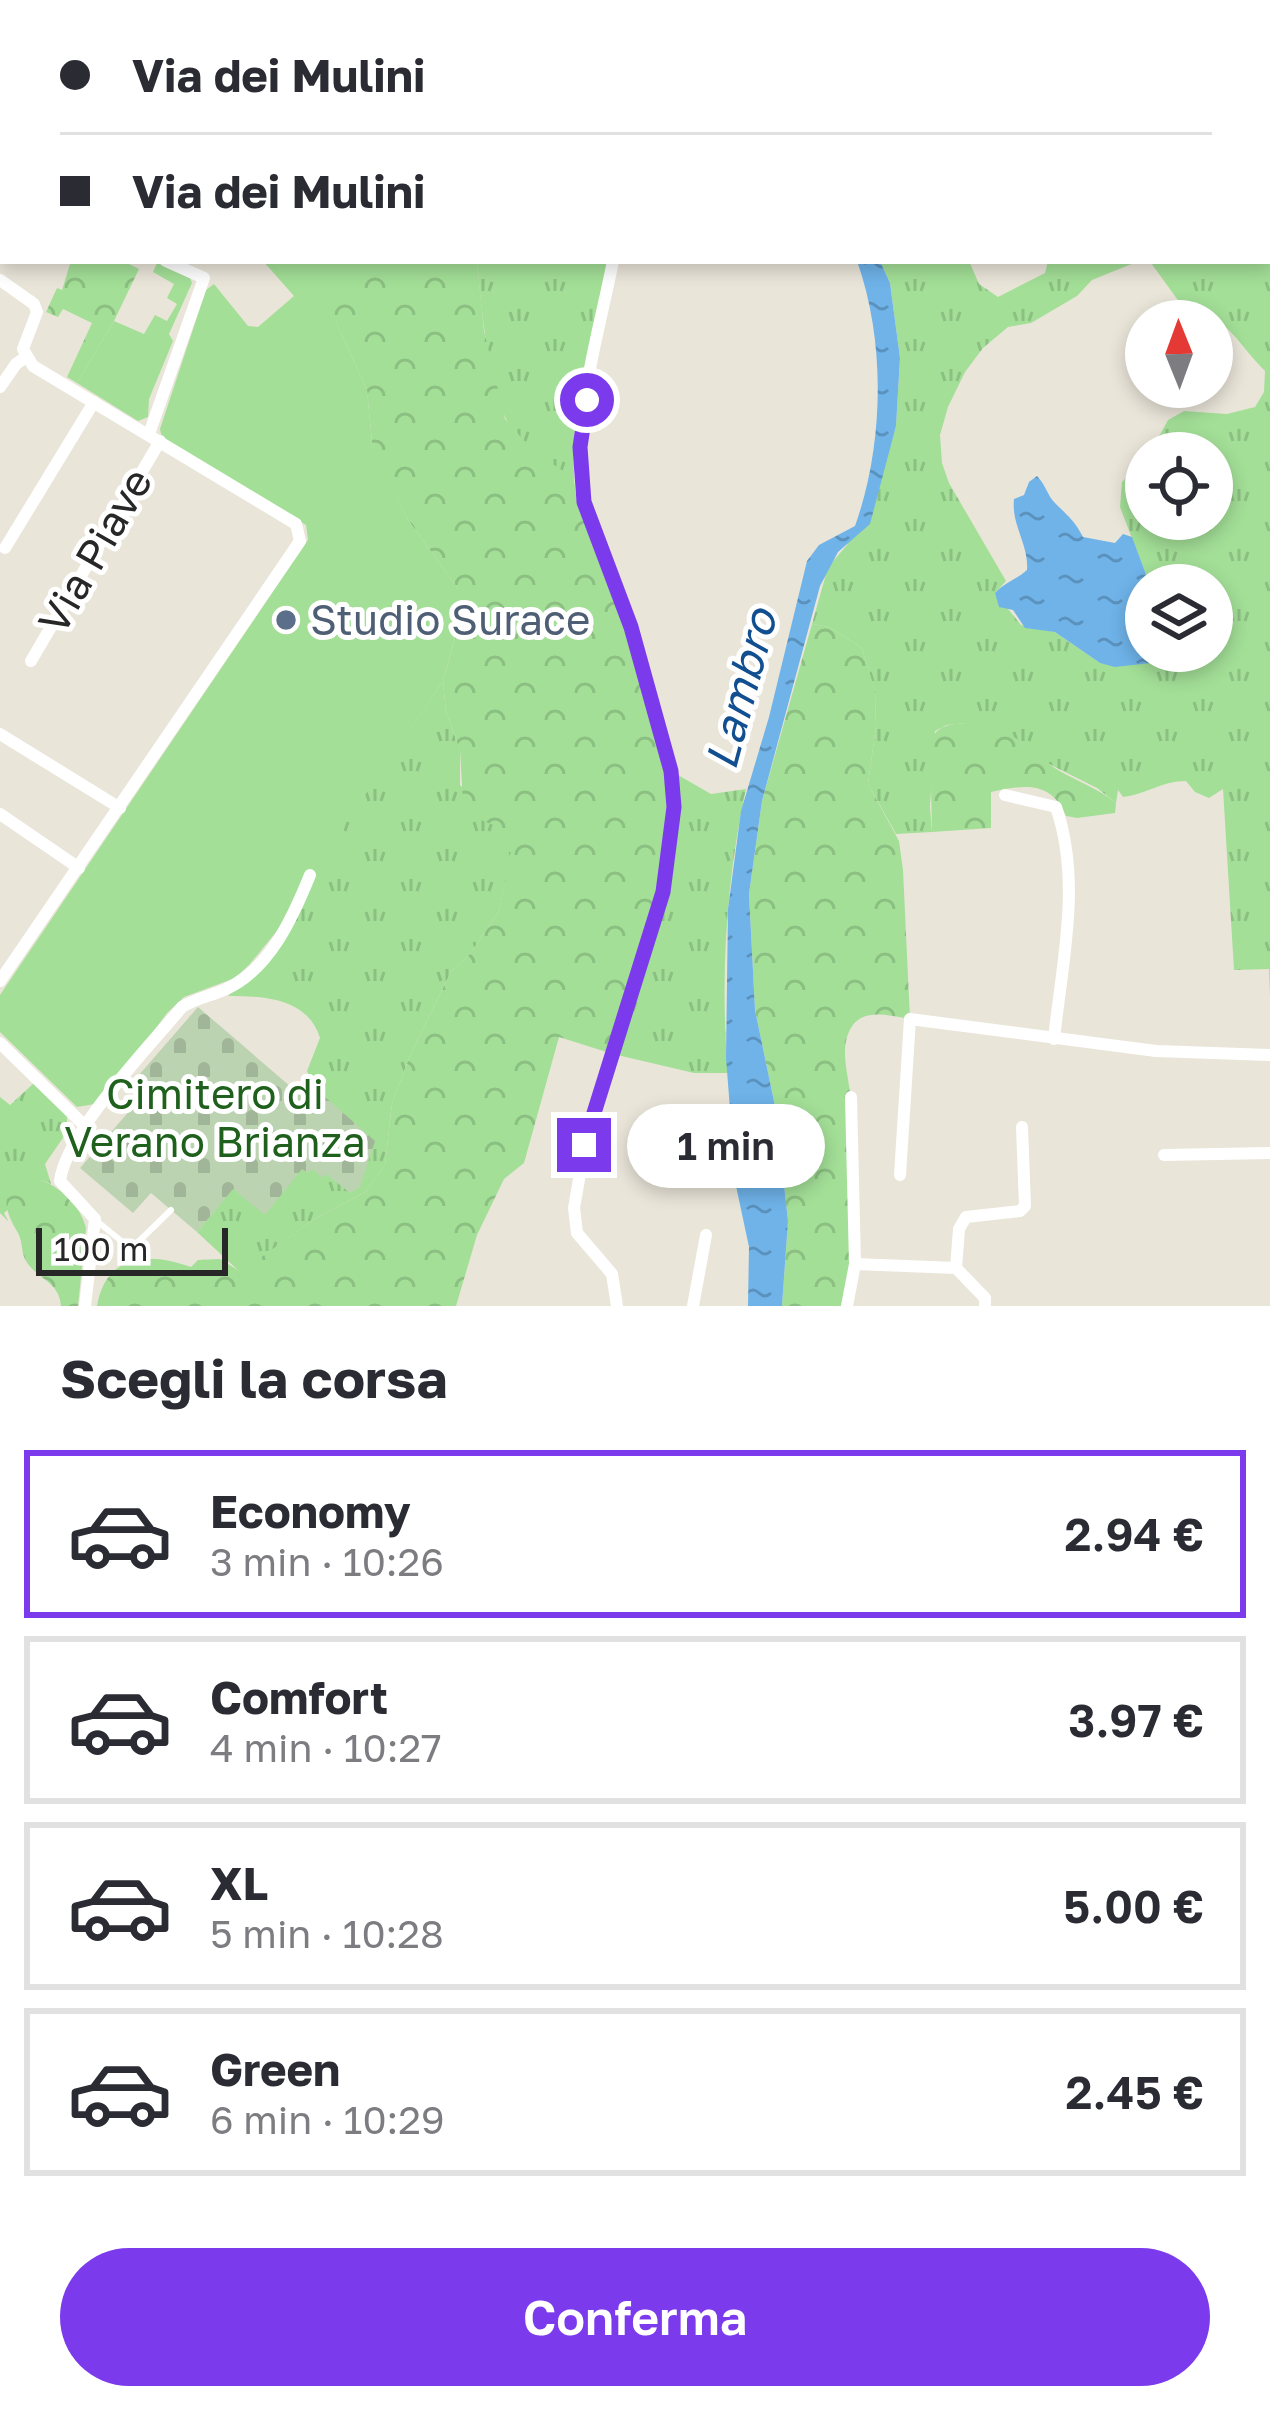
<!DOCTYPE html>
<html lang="it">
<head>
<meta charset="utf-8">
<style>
	:root { --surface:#fff; --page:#f7f7f7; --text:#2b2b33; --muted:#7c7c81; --line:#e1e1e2; --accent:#7c3aed }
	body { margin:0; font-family:"Golos Text",sans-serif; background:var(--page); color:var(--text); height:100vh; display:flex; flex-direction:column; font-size:45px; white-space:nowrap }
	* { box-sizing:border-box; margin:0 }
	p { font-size:39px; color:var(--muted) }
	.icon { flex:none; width:66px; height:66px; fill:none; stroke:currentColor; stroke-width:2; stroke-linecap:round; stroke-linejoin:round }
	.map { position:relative; height:1306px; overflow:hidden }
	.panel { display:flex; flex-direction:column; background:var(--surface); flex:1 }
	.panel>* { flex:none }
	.top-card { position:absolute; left:0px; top:0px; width:1272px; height:264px; box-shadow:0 6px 18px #0003; display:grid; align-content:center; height:264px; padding:0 60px; background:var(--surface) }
	.needle { width:78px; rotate:359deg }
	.buttons { position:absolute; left:1125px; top:300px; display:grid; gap:24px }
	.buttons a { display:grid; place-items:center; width:108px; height:108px; border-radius:50%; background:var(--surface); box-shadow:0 6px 18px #0003; font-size:60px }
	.scale { position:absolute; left:36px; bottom:30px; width:192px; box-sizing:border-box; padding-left:12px; border:6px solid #272727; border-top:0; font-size:33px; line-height:42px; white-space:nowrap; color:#272727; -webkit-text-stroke:9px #fff; paint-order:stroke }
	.end { position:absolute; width:54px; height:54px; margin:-27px; border:15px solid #7c3aed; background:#fff; box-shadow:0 0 0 6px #fff }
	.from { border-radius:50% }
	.bubble { position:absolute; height:84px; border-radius:42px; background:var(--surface); box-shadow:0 6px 18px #0003; font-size:39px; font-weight:600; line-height:84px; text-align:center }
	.top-card b { display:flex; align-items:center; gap:42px; height:114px; font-size:45px }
	.top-card b+b { border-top:3px solid var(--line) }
	.top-card i { width:30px; height:30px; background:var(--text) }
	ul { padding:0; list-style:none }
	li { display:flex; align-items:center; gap:36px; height:168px; margin:0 24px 18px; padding:0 36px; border:6px solid var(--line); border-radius:0px }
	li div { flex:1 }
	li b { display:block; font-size:45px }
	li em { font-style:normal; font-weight:600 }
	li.active { border-color:var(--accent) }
	li>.icon { width:108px; height:108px; stroke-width:1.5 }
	h2 { padding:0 60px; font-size:54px; line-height:144px }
	.primary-button { display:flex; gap:24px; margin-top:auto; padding:24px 60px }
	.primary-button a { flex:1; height:138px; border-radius:72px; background:var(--accent); color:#fff; font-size:48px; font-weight:600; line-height:138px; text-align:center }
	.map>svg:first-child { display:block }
	.grass { fill:url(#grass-tufts); fill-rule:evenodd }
	.forest { fill:url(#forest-crowns) }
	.cemetery { fill:url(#cemetery-stones) }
	.garden { fill:#a3df97 }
	.water { fill:url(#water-ripples) }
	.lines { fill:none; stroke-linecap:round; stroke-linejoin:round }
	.lane { stroke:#fff; stroke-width:6 }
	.street { stroke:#fff; stroke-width:12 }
	.secondary { stroke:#fff; stroke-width:16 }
	.route { stroke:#7c3aed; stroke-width:15 }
	.service-dot { fill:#5c6f8a; stroke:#fff; stroke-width:4.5 }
	.labels { text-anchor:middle; stroke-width:10; stroke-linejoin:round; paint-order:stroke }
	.street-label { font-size:42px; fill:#272727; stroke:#fff }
	.service-label { font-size:42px; fill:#4e5e75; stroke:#fff; text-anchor:start }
	.park-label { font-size:42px; fill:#1e601c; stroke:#fff }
	.water-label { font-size:45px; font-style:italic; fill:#124f90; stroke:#fff }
</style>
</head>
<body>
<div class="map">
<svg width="1270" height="1306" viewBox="0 0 1270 1306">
	<defs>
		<pattern id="grass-tufts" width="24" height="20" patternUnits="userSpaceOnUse" patternTransform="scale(3)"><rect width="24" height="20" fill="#a3df97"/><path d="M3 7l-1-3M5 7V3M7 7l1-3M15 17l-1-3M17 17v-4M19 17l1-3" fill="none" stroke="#8cbf82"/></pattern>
		<pattern id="forest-crowns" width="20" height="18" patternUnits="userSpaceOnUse" patternTransform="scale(3)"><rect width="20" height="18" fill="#a3df97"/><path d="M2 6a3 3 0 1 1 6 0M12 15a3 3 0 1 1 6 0" fill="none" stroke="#8cbf82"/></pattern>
		<pattern id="cemetery-stones" width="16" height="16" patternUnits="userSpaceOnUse" patternTransform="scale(3)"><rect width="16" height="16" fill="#bbd3b1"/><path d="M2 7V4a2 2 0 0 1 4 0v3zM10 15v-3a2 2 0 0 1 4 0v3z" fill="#a1b598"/></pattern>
		<pattern id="water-ripples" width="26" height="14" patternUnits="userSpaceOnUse" patternTransform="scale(3)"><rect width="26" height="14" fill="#6fb3e9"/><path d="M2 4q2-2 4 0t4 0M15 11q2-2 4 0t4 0" fill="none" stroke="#5b92bd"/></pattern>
	</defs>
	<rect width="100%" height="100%" fill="#eae5d9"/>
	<g class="grass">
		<path d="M1270 151V998L1269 969 1234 970 1223 789 1209 798 1195 792 1186 781C1162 781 1147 794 1123 797L1118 790 1116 803 1097 788 967 723 947 725 935 731 930 807 932 832 896 834 868 784 876 726 875 692 862 648 829 627 812 624 828 567 847 545 877 491 896 426 900 358 890 283 880 261H969L979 284 998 297 1045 273 1048 261H1269ZM1139 261 1151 263 1180 303C1224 311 1236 342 1265 371L1264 392 1255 407 1227 414 1184 411 1168 420 1150 453H1212V519H1146V458L1122 482 1120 507 1150 585H1212V651H1177L1129 665 1100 663 1055 632 1021 625 995 593 1006 581 949 483 942 463 940 435 948 407 965 372 983 348 1008 327 1031 323 1077 296 1092 280Z"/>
		<path d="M477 261H613L592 361 580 482C554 468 520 449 507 421 488 383 481 305 477 261Z"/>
		<path d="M443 681 446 712 460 750V785L508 834 513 845 499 911 470 954 451 972 411 1053 392 1103 385 1165 365 1192 311 1221 241 1273 197 1232 315 1088 307 1071 320 1038C308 998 263 996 228 996L259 968 319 861Z"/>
		<path d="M671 771 711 794 746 789C726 881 720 979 728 1073H694L613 1054Z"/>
		<path d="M34 1083 67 1116V1132L45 1164 51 1184 41 1180 4 1213 8 1221 0 1213V1097L10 1105Z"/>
	</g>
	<g class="forest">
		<path d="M71 261H123L139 269 114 321 77 383 67 377 92 323 63 309 58 317 46 312 57 288 62 290Z"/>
		<path d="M322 261H477L484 331 505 419 533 451 580 482 671 771 668 862 613 1054 559 1037 524 1163 504 1179 477 1235 456 1306H97C106 1253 150 1252 191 1267L198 1260 220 1259 241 1272 311 1221 365 1192 385 1165 392 1103 411 1053 451 972 470 954 499 911 512 845 501 828 471 816 463 802 460 750 446 712 443 681 458 627 459 590 408 520 382 465 372 442 367 390 337 324 325 289Z"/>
		<path d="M812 624 829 627 862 648 875 691 876 726 868 784 899 841 903 870 910 1019C891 1016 863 1007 851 1028 838 1049 850 1079 851 1102 854 1169 859 1240 847 1306H782L788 1221 776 1111 755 1010 749 894 762 801Z"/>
		<path d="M967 723C1023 731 1017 744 1058 770 1078 782 1098 788 1116 803L1115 813 1077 818 1066 816C1051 780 1023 785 991 792V828L932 832 930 741C938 725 950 724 967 723Z"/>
		<path d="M41 1180C62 1188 81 1207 86 1228L78 1306H61C59 1281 38 1280 26 1261 21 1253 23 1242 18 1233 0 1202 0 1189 41 1180Z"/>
	</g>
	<path class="cemetery" d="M198 1007 305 1099 315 1088 375 1141 360 1187 350 1193 326 1174 323 1178 312 1169 308 1173 302 1169 265 1215 233 1189 197 1232 151 1193 133 1213 80 1168 144 1094 132 1083Z"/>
	<g class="garden">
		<path d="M263 261H322L337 324 367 390 372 442 408 520 459 590 462 612 443 681 320 861 307 894 249 965 235 978 184 997 167 1013 100 1103 77 1107 0 1032V995L308 540 306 525 162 438 160 429 206 290 214 284 248 326 258 327 294 296Z"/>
		<path d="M157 263 190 278 192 283 169 334 173 341 149 399 148 417 138 421 77 383 114 321 144 334 155 315 167 321 177 304 167 298 174 284 153 272Z"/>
	</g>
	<g class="water">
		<path d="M857 261H880L890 283 900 358 896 426 870 524 838 552 820 586 762 801 749 894 755 1010 776 1111 788 1221 782 1306H748L749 1247 736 1186 726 1058 728 909 741 811 769 717 807 561 819 545 855 526C884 445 886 342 857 261Z"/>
		<path d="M1037 476C1046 485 1047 495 1055 503 1067 515 1075 521 1083 537L1115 543 1123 534 1132 537 1150 585H1146V651H1177L1169 661 1115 667 1100 663 1055 632 1025 628 1013 610 999 607 995 593C1005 582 1016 580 1027 570 1029 545 1011 525 1014 499L1024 495 1029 482Z"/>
	</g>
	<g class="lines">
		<g class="lane">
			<path d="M1269 119 1270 116"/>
			<path d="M98 1222 131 1249 171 1210"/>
		</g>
		<g class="street">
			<path d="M617 0V3"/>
			<path d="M0 172 3 174"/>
			<path d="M613 261C598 338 570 424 583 502L631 627 671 771 674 807 663 892 585 1145 574 1208 577 1233 612 1274 617 1306"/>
			<path d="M0 280 34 304 37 312 23 349 33 366 296 524 300 541 0 981"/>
			<path d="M0 387 16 364 26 357"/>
			<path d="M149 434 204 278 166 261"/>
			<path d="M5 548 94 402"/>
			<path d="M31 661 160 441"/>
			<path d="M0 734 120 808"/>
			<path d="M1005 795 1056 807C1082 882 1062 962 1054 1039"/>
			<path d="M0 814 79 868"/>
			<path d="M0 1043 85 1126"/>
			<path d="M1164 1155 1270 1153"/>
			<path d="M900 1175 910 1019 1156 1051 1270 1055"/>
			<path d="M855 1264 956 1268 985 1298V1306"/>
			<path d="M956 1268 959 1229 966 1217 1020 1211 1025 1206 1022 1127"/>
			<path d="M85 1306 95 1219 60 1181C66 1132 149 1047 182 1007 197 998 211 996 226 989 270 969 293 917 310 875"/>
			<path d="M693 1306 706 1235"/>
			<path d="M847 1306 855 1264 851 1097"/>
		</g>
		<g class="secondary">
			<path d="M1153 0 1156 3"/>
			<path d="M1269 156 1270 158"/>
		</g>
	</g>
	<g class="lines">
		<path class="route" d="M584 1145 663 892 674 807 671 771 631 627 584 502 580 447 587 400"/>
	</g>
	<circle class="service-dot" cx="286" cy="620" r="12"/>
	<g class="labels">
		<g class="street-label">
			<text transform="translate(95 551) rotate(-60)" y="15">Via Piave</text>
		</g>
		<g class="service-label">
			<text x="310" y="635">Studio Surace</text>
		</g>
		<g class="park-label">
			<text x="215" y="1109">Cimitero di<tspan x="215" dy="48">Verano Brianza</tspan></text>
		</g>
		<g class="water-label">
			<text transform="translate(741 689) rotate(-75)" y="16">Lambro</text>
		</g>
	</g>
</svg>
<div class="buttons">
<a><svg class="needle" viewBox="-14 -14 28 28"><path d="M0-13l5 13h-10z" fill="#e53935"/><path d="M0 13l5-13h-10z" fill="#7c7c81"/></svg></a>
<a><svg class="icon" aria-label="locate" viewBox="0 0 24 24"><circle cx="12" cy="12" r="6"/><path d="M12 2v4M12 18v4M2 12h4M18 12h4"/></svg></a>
<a><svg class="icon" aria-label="layers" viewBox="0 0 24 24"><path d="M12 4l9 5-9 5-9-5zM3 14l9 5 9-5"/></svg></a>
</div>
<div class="scale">100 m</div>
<i class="end from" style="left:587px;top:400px"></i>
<i class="end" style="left:584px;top:1145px"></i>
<div class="bubble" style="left:627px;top:1104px;width:198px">1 min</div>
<div class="top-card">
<b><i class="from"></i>Via dei Mulini</b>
<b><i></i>Via dei Mulini</b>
</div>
</div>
<section class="panel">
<h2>Scegli la corsa</h2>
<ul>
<li class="active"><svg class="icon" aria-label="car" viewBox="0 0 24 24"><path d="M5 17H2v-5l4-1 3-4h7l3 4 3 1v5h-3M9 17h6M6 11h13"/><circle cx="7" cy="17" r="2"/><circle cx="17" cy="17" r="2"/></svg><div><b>Economy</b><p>3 min · 10:26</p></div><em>2.94 €</em></li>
<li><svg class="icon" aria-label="car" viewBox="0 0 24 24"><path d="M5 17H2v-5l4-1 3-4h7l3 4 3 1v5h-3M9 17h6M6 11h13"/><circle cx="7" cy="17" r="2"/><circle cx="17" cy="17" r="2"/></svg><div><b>Comfort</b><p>4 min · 10:27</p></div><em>3.97 €</em></li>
<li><svg class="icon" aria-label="car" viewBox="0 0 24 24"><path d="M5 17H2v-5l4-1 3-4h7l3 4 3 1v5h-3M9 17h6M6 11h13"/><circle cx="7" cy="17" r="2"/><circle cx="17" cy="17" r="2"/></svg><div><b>XL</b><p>5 min · 10:28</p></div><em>5.00 €</em></li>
<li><svg class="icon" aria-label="car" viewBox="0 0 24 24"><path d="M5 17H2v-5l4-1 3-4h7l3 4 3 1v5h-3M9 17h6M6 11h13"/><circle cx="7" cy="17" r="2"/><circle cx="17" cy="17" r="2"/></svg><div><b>Green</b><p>6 min · 10:29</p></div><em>2.45 €</em></li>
</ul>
<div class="primary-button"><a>Conferma</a></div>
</section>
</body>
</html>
